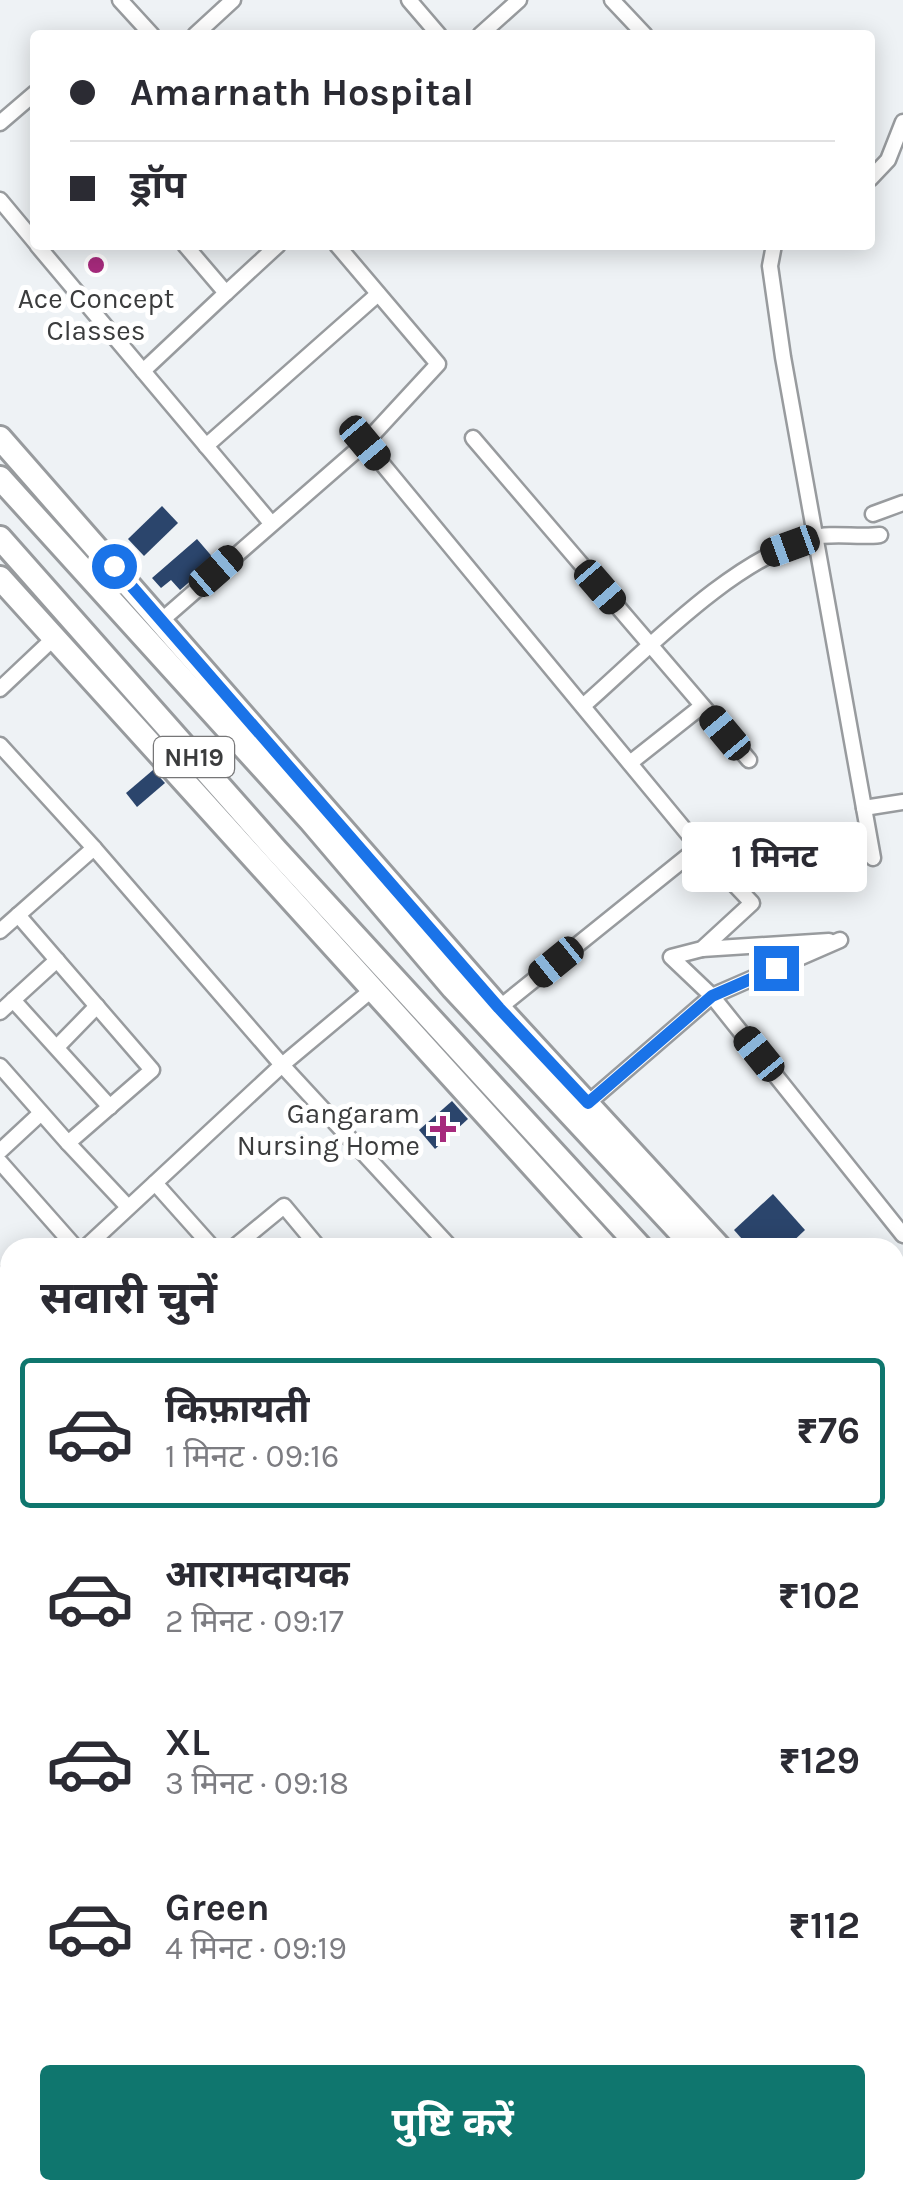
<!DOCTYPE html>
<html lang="hi">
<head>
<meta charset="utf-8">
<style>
	:root { --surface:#fff; --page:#f7f7f7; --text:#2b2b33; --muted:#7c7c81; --line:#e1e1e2; --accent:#0f766e }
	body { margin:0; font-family:Karla,"Noto Sans Devanagari",sans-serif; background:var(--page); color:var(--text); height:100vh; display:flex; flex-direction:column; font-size:38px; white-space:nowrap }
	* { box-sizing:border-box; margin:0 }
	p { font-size:32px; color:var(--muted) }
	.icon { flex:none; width:55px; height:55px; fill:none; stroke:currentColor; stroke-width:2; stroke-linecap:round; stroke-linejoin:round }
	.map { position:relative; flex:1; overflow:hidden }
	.details { position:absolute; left:0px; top:1238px; width:905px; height:962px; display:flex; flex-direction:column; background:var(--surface); border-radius:30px 30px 0 0; box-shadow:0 5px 25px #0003 }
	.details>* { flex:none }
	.top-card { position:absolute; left:30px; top:30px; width:845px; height:220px; border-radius:10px; box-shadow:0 5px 25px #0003; display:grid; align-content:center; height:220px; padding:0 40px; background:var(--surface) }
	.end { position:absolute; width:45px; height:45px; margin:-22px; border:12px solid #1a73e8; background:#fff; box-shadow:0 0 0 5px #fff }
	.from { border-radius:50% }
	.bubble { position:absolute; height:70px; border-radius:10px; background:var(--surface); box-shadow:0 5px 25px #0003; font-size:32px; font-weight:700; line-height:70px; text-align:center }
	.car { position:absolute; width:30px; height:60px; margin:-30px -15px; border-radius:12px; box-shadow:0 0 8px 2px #0007; background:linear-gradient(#222 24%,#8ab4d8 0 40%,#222 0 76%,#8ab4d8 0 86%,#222 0) }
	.top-card b { display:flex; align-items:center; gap:35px; height:95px; font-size:38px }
	.top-card b+b { border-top:2px solid var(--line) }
	.top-card i { width:25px; height:25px; background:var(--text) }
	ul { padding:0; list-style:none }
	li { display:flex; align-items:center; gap:30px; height:150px; margin:0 20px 15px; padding:0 20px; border:5px solid transparent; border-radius:10px }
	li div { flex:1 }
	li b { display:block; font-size:38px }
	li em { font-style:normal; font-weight:700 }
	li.current { border-color:var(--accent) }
	li>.icon { width:90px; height:90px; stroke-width:1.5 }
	h2 { padding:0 40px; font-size:45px; line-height:120px }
	.primary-button { display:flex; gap:20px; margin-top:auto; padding:20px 40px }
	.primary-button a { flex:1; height:115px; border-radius:10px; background:var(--accent); color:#fff; font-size:40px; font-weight:700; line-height:115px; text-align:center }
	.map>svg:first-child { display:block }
	.building { fill:#2b456c }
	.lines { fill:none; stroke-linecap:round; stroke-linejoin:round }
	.minor-casing { stroke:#989b9e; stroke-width:19 }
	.primary-casing { stroke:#989b9e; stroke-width:28 }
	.trunk-casing { stroke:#989b9e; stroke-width:28 }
	.minor { stroke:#fff; stroke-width:14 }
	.primary { stroke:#fff; stroke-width:22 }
	.trunk { stroke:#fff; stroke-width:22 }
	.route { stroke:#1a73e8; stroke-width:12 }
	.poi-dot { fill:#a62a7c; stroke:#fff; stroke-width:4 }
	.labels { text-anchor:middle; stroke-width:10; stroke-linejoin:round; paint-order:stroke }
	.shield { fill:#fff; stroke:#767677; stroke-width:2.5 }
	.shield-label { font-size:25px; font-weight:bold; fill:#3b3c3d }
	.poi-label { font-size:28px; fill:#3b3c3d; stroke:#fff }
</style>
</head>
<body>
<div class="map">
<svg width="903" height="2199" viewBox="0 0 903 2199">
	<rect width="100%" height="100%" fill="#eef2f5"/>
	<g class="building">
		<path d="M162 506 178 523 144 556 128 539Z"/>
		<path d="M197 539 215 560 180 590 171 580 161 588 152 578Z"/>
		<path d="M153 770 165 783 137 807 126 793Z"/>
		<path d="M452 1101 468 1119 435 1149 419 1130Z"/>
		<path d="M773 1194 805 1230 786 1248H750L734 1230Z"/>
	</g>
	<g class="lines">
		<defs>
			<g id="minor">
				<path d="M120 0 152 35"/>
				<path d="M409 0 439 35"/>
				<path d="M612 0 645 35"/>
				<path d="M195 35 233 0"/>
				<path d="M480 35 519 0"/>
				<path d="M0 123 35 93"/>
				<path d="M870 179 888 160 903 122"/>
				<path d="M0 200 35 242"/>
				<path d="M37 245 271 523"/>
				<path d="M185 245 226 293 278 245"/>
				<path d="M337 245 438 364 365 443"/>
				<path d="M774 245 770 266 783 357 873 858"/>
				<path d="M143 371 226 293"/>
				<path d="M473 438 749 760"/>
				<path d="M206 446 378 294"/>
				<path d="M873 514 903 503"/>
				<path d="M162 620 365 443 699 847 499 1008"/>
				<path d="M0 689 54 638"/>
				<path d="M583 706C646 651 730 561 811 538 832 532 858 538 880 535"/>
				<path d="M0 745 94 848 282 1065 451 1248"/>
				<path d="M630 763 702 706"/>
				<path d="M864 808 903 802"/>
				<path d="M699 847 752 903 702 949 671 957 712 996 903 1235"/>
				<path d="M0 931 94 848"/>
				<path d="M702 949 829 941"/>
				<path d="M13 1000 110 1107"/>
				<path d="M0 1012 57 960"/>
				<path d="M58 1046 97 1006"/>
				<path d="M0 1066 68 1143 152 1070 18 915"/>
				<path d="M588 1103 712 996 840 940"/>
				<path d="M68 1143 128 1207"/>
				<path d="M0 1151 41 1113"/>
				<path d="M0 1162 76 1248"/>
				<path d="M155 1183 213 1248"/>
				<path d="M85 1248 282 1065 374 988"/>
				<path d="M233 1248 284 1206 319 1248"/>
				<path d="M0 1275 10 1287"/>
				<path d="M0 1324 10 1316"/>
				<path d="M0 1480 10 1471"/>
				<path d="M0 1517 10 1528"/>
				<path d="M0 1567 10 1559"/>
				<path d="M10 1609 4 1614 10 1621"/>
				<path d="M0 1700 10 1712"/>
				<path d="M895 1735 903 1744"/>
				<path d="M0 1797 10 1789"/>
				<path d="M0 1855 10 1859"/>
				<path d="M895 1859 903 1868"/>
				<path d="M895 1925 903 1918"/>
				<path d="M0 1980 10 1982"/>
				<path d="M895 2003 903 2008"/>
				<path d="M0 2100 10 2043"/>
				<path d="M895 2106 903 2108"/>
				<path d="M372 2190V2199"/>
				<path d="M395 2190 438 2196 477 2190"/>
				<path d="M616 2190 624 2199"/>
				<path d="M679 2190 687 2199"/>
				<path d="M764 2190 772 2199"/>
				<path d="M828 2190 836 2199"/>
				<path d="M93 2199 100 2190"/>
				<path d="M198 2199 202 2190"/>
				<path d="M304 2199 308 2190"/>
			</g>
			<g id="primary">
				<path d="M0 438 499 1008 720 1248"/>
				<path d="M0 578 607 1248"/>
				<path d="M895 1444 903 1453"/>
				<path d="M895 1577 903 1586"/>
			</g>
			<g id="trunk">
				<path d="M0 478 310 820 453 988 695 1248"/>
				<path d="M0 538 276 850 641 1248"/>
				<path d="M895 1483 903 1493"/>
				<path d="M895 1525 903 1534"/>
			</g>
		</defs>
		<use href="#minor" class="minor-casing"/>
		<use href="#primary" class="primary-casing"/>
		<use href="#trunk" class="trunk-casing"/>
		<use href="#minor" class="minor"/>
		<use href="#primary" class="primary"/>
		<use href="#trunk" class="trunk"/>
	</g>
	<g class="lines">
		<path class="route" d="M114 566 499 1008 588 1103 712 996 776 968"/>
	</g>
	<g class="poi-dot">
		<circle cx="96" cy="265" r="10"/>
		<path d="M438 1114h10v10h10v10h-10v10h-10v-10h-10v-10h10z"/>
	</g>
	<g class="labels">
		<rect class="shield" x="154" y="737" width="80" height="40" rx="8"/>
		<g class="shield-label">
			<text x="194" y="766">NH19</text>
		</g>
		<g class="poi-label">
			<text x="96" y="308">Ace Concept<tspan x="96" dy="32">Classes</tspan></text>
			<text x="420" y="1123" text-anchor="end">Gangaram<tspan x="420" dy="32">Nursing Home</tspan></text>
		</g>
	</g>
</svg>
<i class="end from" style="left:114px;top:566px"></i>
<i class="end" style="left:776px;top:968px"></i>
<div class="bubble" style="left:682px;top:822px;width:185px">1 मिनट</div>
<i class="car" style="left:365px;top:443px;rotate:140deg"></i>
<i class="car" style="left:790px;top:546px;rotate:250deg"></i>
<i class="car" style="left:216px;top:571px;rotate:49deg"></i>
<i class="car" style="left:600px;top:587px;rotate:139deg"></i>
<i class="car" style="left:725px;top:733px;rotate:320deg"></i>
<i class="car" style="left:556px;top:962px;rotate:231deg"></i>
<i class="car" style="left:759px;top:1054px;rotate:321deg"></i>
<div class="top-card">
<b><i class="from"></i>Amarnath Hospital</b>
<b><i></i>ड्रॉप</b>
</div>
<section class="details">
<h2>सवारी चुनें</h2>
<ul>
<li class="current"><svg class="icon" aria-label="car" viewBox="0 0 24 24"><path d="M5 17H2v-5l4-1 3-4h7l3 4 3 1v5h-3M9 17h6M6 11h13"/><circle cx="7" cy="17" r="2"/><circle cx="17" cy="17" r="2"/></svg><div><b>किफ़ायती</b><p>1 मिनट · 09:16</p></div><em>₹76</em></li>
<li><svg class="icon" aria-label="car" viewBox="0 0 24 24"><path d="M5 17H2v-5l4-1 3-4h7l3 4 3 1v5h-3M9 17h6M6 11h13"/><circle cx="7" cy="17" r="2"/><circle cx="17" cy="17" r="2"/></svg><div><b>आरामदायक</b><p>2 मिनट · 09:17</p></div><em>₹102</em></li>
<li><svg class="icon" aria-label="car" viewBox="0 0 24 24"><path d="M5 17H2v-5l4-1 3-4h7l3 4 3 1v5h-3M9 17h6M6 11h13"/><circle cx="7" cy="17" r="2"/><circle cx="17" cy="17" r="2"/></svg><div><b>XL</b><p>3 मिनट · 09:18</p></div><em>₹129</em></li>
<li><svg class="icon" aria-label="car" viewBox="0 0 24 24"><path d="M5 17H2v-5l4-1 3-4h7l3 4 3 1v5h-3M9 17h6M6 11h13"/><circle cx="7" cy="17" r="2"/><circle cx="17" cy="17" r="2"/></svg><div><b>Green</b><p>4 मिनट · 09:19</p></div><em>₹112</em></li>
</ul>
<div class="primary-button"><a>पुष्टि करें</a></div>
</section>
</div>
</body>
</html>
